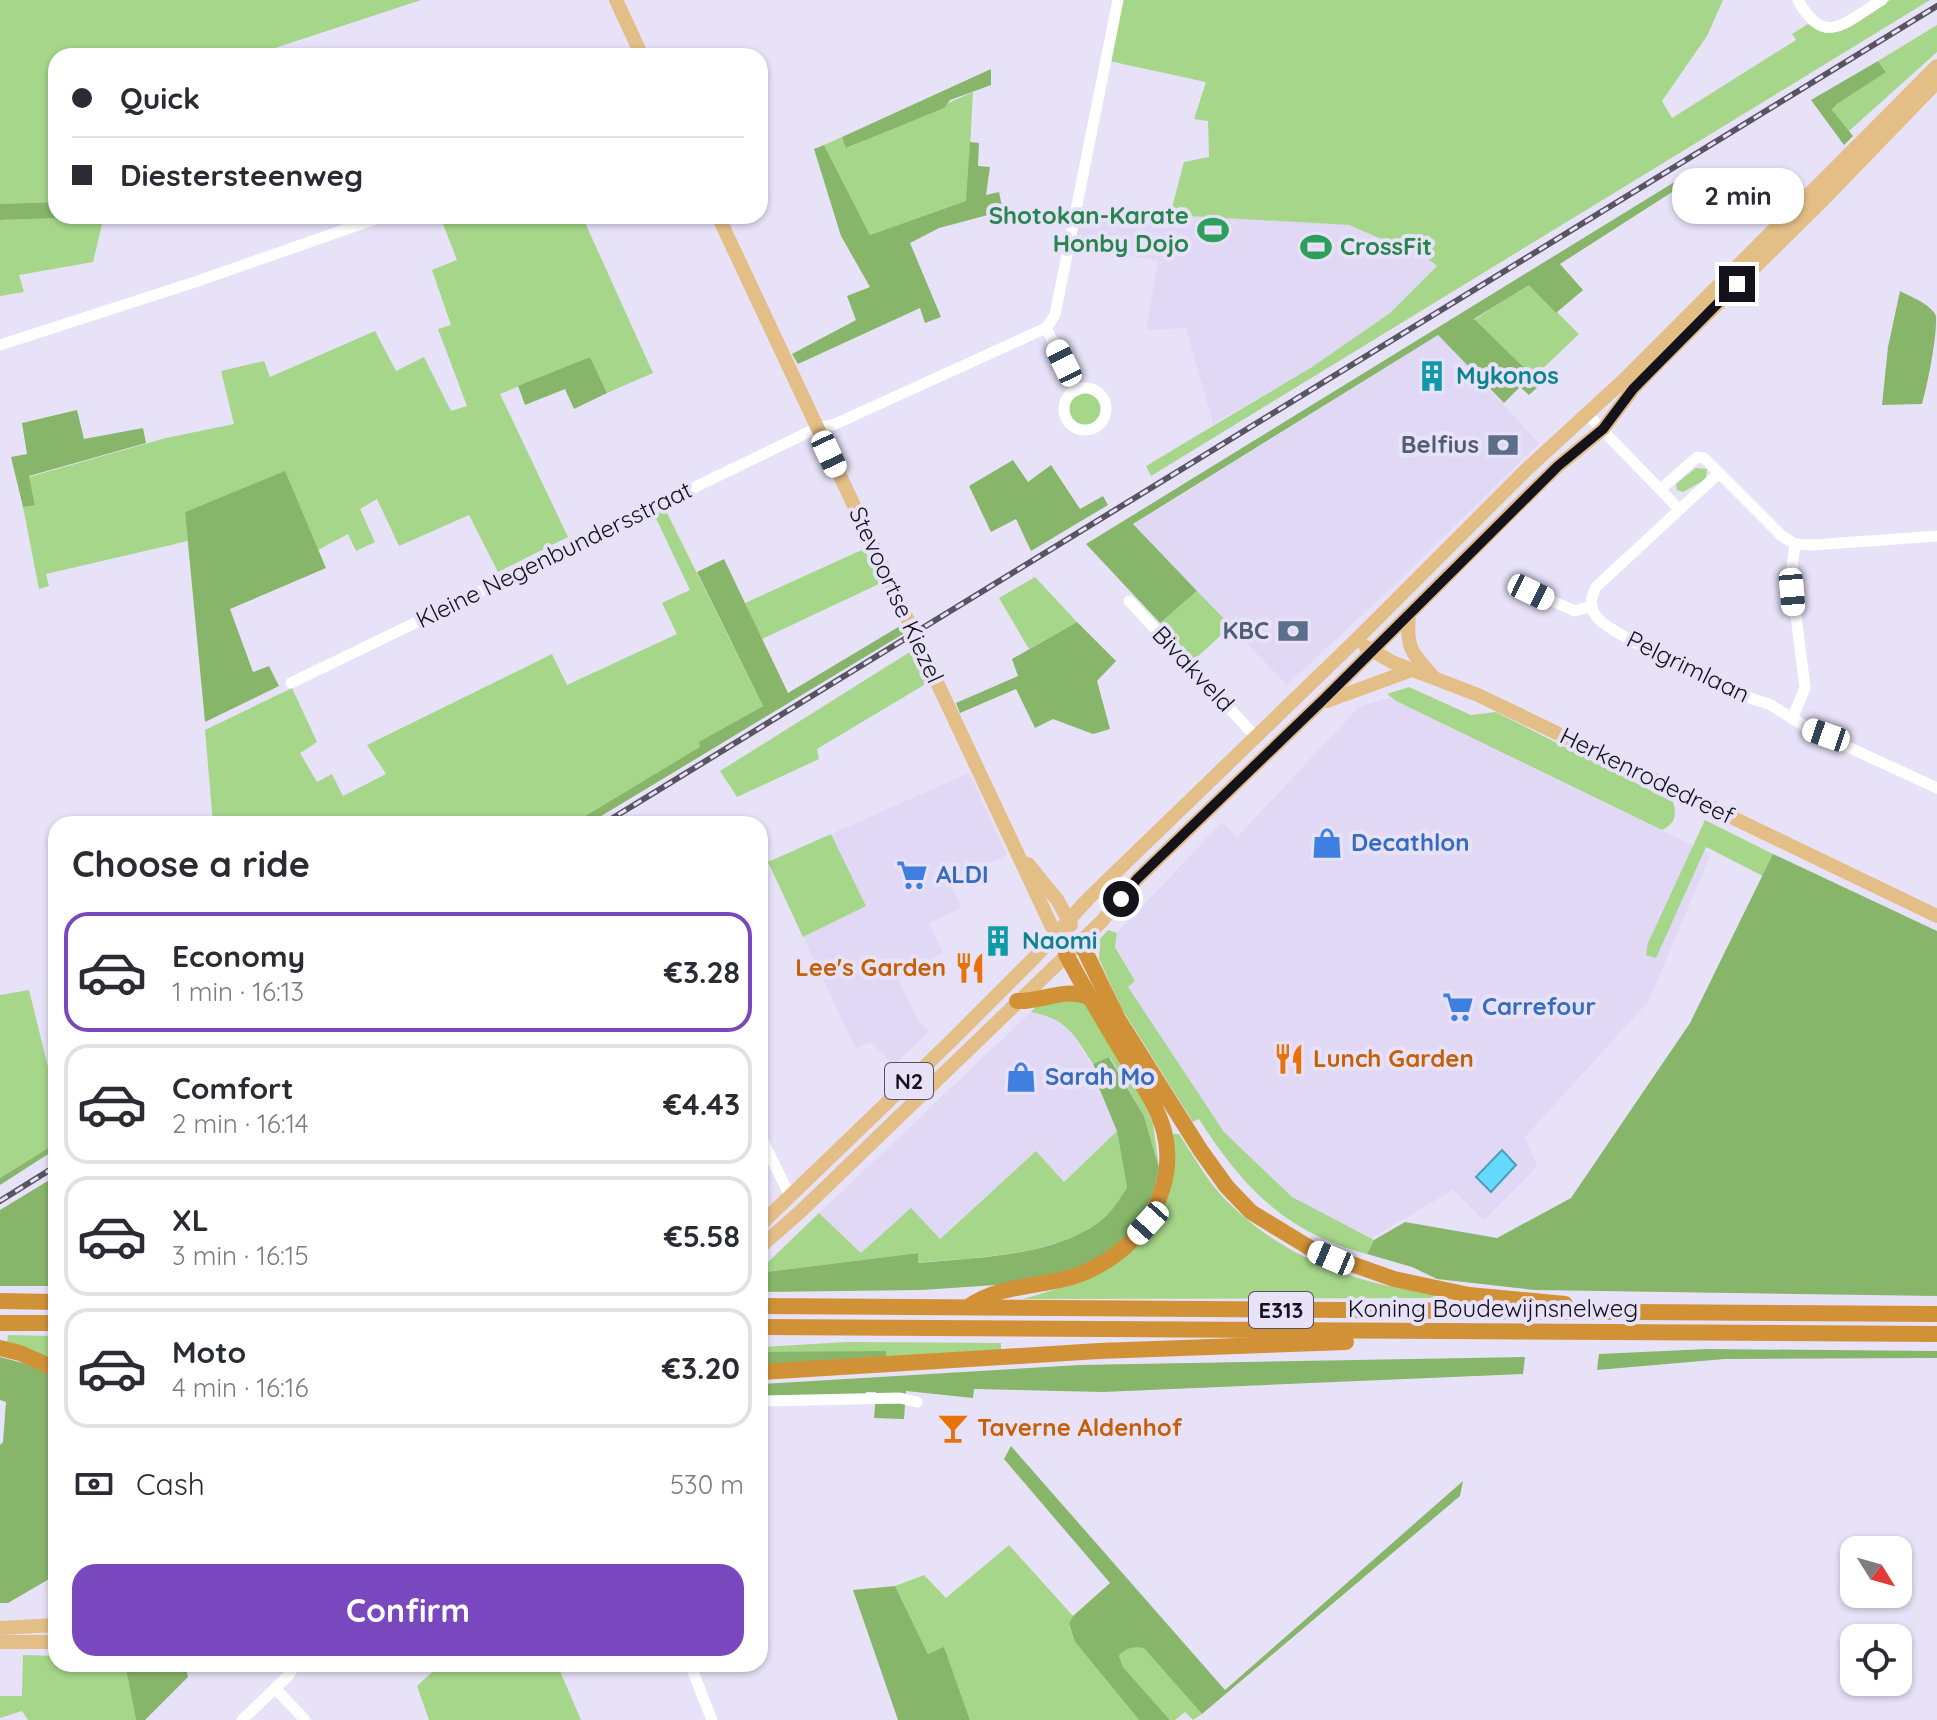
<!DOCTYPE html>
<html lang="en">
<head>
<meta charset="utf-8">
<style>
	:root { --surface:#fff; --page:#f2f2f3; --text:#2b2b33; --muted:#7c7c81; --line:#e1e1e2; --accent:#7948bf }
	body { margin:0; font-family:Quicksand,sans-serif; background:var(--page); color:var(--text); height:100vh; display:flex; flex-direction:column; font-size:30px; white-space:nowrap }
	* { box-sizing:border-box; margin:0 }
	p { font-size:26px; color:var(--muted) }
	.icon { flex:none; width:44px; height:44px; fill:none; stroke:currentColor; stroke-width:2; stroke-linecap:round; stroke-linejoin:round }
	.map { position:relative; flex:1; overflow:hidden }
	.details { position:absolute; left:48px; top:816px; width:720px; height:856px; display:flex; flex-direction:column; background:var(--surface); border-radius:24px; box-shadow:0 2px 6px #0004 }
	.details>* { flex:none }
	.banner { position:absolute; left:48px; top:48px; width:720px; height:176px; border-radius:24px; box-shadow:0 2px 6px #0004; display:grid; align-content:center; height:176px; padding:0 24px; background:var(--surface) }
	.needle { width:52px; rotate:127deg }
	.buttons { position:absolute; left:1840px; top:1536px; display:grid; gap:16px }
	.buttons a { display:grid; place-items:center; width:72px; height:72px; border-radius:16px; background:var(--surface); box-shadow:0 2px 6px #0004; font-size:40px }
	.end { position:absolute; width:36px; height:36px; margin:-18px; border:10px solid #14121a; background:#fff; box-shadow:0 0 0 4px #fff }
	.from { border-radius:50% }
	.bubble { position:absolute; height:56px; border-radius:24px; background:var(--surface); box-shadow:0 2px 6px #0004; font-size:26px; font-weight:700; line-height:56px; text-align:center }
	.car { position:absolute; width:24px; height:48px; margin:-24px -12px; border-radius:10px; box-shadow:0 0 6px 2px #0007; background:linear-gradient(#fff 24%,#345 0 40%,#fff 0 76%,#345 0 86%,#fff 0) }
	.banner b { display:flex; align-items:center; gap:28px; height:76px; font-size:30px }
	.banner b+b { border-top:2px solid var(--line) }
	.banner i { width:20px; height:20px; background:var(--text) }
	ul { padding:0; list-style:none }
	li { display:flex; align-items:center; gap:24px; height:120px; margin:0 16px 12px; padding:0 8px; border:4px solid var(--line); border-radius:24px }
	li div { flex:1 }
	li b { display:block; font-size:30px }
	li em { font-style:normal; font-weight:700 }
	li.current { border-color:var(--accent) }
	li>.icon { width:72px; height:72px; stroke-width:1.5 }
	h2 { padding:0 24px; font-size:36px; line-height:96px }
	.pay { display:flex; align-items:center; gap:20px; height:88px; padding:0 24px; font-size:30px }
	.pay p { margin-inline-start:auto }
	.button { display:flex; gap:16px; margin-top:auto; padding:16px 24px }
	.button a { flex:1; height:92px; border-radius:24px; background:var(--accent); color:#fff; font-size:32px; font-weight:700; line-height:92px; text-align:center }
	.map>svg:first-child { display:block }
	.built { fill:#e1d8f6 }
	.green { fill:#a6d689 }
	.forest { fill:#87b66a }
	.water { fill:#64dafd; stroke:#4c9eb9; stroke-width:2 }
	.lines { fill:none; stroke-linecap:round; stroke-linejoin:round }
	.minor { stroke:#fff; stroke-width:11 }
	.major { stroke:#e3be87; stroke-width:14 }
	.highway { stroke:#d19237; stroke-width:16 }
	.rail-casing { stroke:#585461; stroke-width:6 }
	.rail { stroke:#e8e2f8; stroke-width:3; stroke-dasharray:9; stroke-linecap:butt }
	.route { stroke:#14121a; stroke-width:10 }
	.labels { text-anchor:middle; stroke-width:8; stroke-linejoin:round; paint-order:stroke }
	.shield { fill:#e8e2f8; stroke:#54505d; stroke-width:2 }
	.shield-label { font-size:22px; font-weight:bold; fill:#14121a }
	.leisure-label { font-size:24px; font-weight:bold; fill:#27864d; stroke:#e8e2f8; text-anchor:end }
	.culture-label { font-size:24px; font-weight:bold; fill:#0d838f; stroke:#e8e2f8; text-anchor:start }
	.service-label { font-size:24px; font-weight:bold; fill:#4e5e75; stroke:#e8e2f8; text-anchor:end }
	.street-label { font-size:24px; fill:#14121a; stroke:#e8e2f8 }
	.shop-label { font-size:24px; font-weight:bold; fill:#366cbe; stroke:#e8e2f8; text-anchor:start }
	.food-label { font-size:24px; font-weight:bold; fill:#c56008; stroke:#e8e2f8; text-anchor:start }
</style>
</head>
<body>
<div class="map">
<svg width="1937" height="1720" viewBox="0 0 1937 1720">
	<rect width="100%" height="100%" fill="#e8e2f8"/>
	<g class="built">
		<path d="M1079 213 1170 215 1349 225 1428 259 1437 266 1390 313 1312 367 1213 424 1186 328 1146 330 1158 261 1073 246Z"/>
		<path d="M1438 335 1539 443 1402 578 1287 685 1133 525Z"/>
		<path d="M1389 698 1711 854 1648 1002 1525 1137 1537 1166 1484 1221 1453 1190 1363 1243 1289 1201 1220 1136 1128 987 1135 981 1116 947 1117 933 1222 822 1237 837 1360 706Z"/>
		<path d="M969 773 1007 855 950 882 961 908 929 923 943 953 911 968 907 961 893 968 917 1019 929 1031 894 1065 870 1042 856 1049 803 937 866 906 831 834Z"/>
		<path d="M1031 1012 1051 1016 1069 1028 1102 1082 1097 1084 1117 1131 1064 1182 1036 1151 939 1239 862 1253 819 1213Z"/>
	</g>
	<g class="green">
		<path d="M0 0H421L251 56H56V202L0 204Z"/>
		<path d="M1121 0H1723L1707 36 1662 101 1672 118 1796 40 1792 34 1808 24 1827 33 1836 31 1890 0H1930L1151 476 1146 466 1312 367 1390 313 1437 266 1428 259 1349 225 1170 215 1184 162 1209 157 1208 121 1194 119 1206 82 1109 61Z"/>
		<path d="M1937 25V52L1849 131 1832 111 1837 104 1886 71 1878 61Z"/>
		<path d="M973 92 967 201 870 235 824 145 842 137 847 148Z"/>
		<path d="M65 216H104L93 262 19 275 24 292 0 296V220L64 218Z"/>
		<path d="M440 216H582L653 373 607 393 590 357 500 394 568 537 498 572 469 515 399 546 377 499 360 509 375 542 356 551 348 534 318 550 285 472 185 512 188 541 46 574 49 586 39 589 23 507 35 504 29 477 166 438 234 424 221 371 264 361 270 377 375 331 396 371 424 357 451 411 467 406 438 329 451 325 432 270 457 260Z"/>
		<path d="M1529 284 1579 334 1534 377 1474 320Z"/>
		<circle cx="1086" cy="409" r="17"/>
		<path d="M1696 468 1707 469 1706 479 1683 492 1677 490 1676 484Z"/>
		<path d="M664 507 763 706 700 742 701 747 572 824H213L205 730 292 688 317 742 300 753 317 782 332 774 343 796 386 774 367 745 552 654 567 685 677 634 662 603 690 590 653 512Z"/>
		<path d="M864 549 881 583 762 639 745 603Z"/>
		<path d="M1035 577 1077 622 1029 649 999 598Z"/>
		<path d="M1197 591 1231 626 1194 660 1160 623Z"/>
		<path d="M913 650 929 682 817 749 819 759 737 797 720 771Z"/>
		<path d="M1409 687 1471 715 1496 712 1673 802C1677 815 1675 824 1662 830L1396 701 1387 694Z"/>
		<path d="M1705 820 1773 854 1763 876 1706 847 1656 958 1646 955 1648 943Z"/>
		<path d="M831 834 866 906 803 937 768 862Z"/>
		<path d="M1108 930 1117 933 1115 947 1135 981 1128 987 1224 1132 1292 1197 1374 1240 1367 1254C1285 1232 1243 1188 1199 1119L1193 1122 1122 1009 1099 959 1100 939Z"/>
		<path d="M29 990 49 1071 56 1070V1143L0 1178V995Z"/>
		<path d="M1071 996 1087 1005 1128 1067 1153 1124 1159 1168 1144 1116 1110 1057 1093 1064C1074 1035 1068 1019 1031 1012L1037 1006Z"/>
		<path d="M1117 1131 1127 1188C1120 1198 1113 1210 1104 1218 1057 1257 975 1257 917 1263L918 1253 766 1272 763 1292H760V1270L819 1213 861 1253 911 1208 940 1239 1036 1151 1064 1182Z"/>
		<path d="M1170 1134H1179C1192 1154 1205 1177 1221 1195 1277 1255 1352 1284 1432 1293L1437 1298 1023 1299 1077 1283 1144 1235Z"/>
		<path d="M8 1335 56 1336V1363L7 1344Z"/>
		<path d="M847 1342 1001 1343V1352L886 1358 760 1352V1347Z"/>
		<path d="M1009 1545 1073 1616 1069 1625 1075 1642 1139 1720H970L944 1648 928 1654 895 1586 924 1575 946 1598Z"/>
		<path d="M1135 1646 1144 1647 1202 1714 1193 1720 1185 1712 1175 1720H1170L1123 1667 1119 1656 1123 1651Z"/>
		<path d="M23 1655 56 1656V1664H125L136 1720H28L22 1711 0 1718V1696H22Z"/>
		<path d="M441 1664H557L581 1720H429L417 1686Z"/>
	</g>
	<g class="forest">
		<path d="M1878 61 1886 72 1837 104 1832 110 1853 136 1844 145 1811 100Z"/>
		<path d="M991 69V85L950 100 944 108 846 148 842 137Z"/>
		<path d="M970 142 979 143 978 166 990 167 986 195 999 192 1003 211 939 228 910 243 941 317 925 323 920 308 798 364 792 354 856 320 847 296 870 287 841 236 814 149 824 145 870 235 966 201Z"/>
		<path d="M1694 170 1697 176 1560 264 1583 290 1556 313 1529 285 1474 319 1541 384 1529 395 1520 387 1504 403 1438 335 1133 524 1197 591 1160 623 1086 544Z"/>
		<path d="M56 202V216H65V218L0 220V204Z"/>
		<path d="M1900 291C1911 297 1931 304 1936 316 1937 337 1928 383 1922 404L1882 405 1888 347Z"/>
		<path d="M590 357 607 393 574 409 565 389 525 405 518 386Z"/>
		<path d="M77 410 84 439 143 428 146 443 29 476 35 505 23 507 11 457 27 454 22 423Z"/>
		<path d="M1013 460 1028 482 1051 465 1080 509 1103 496 1108 505 1031 551 1016 519 991 532 969 486Z"/>
		<path d="M285 471 326 568 230 609 253 672 269 666 279 686 205 722 185 512Z"/>
		<path d="M724 559 788 693 900 626 903 634 588 824H572L700 747 699 742 763 706 697 572Z"/>
		<path d="M1077 622 1116 661 1097 681 1110 729 1093 734 1053 719 1035 728 1016 689 960 713 956 703 1018 676 1012 659Z"/>
		<path d="M1773 854 1937 931V1296L1534 1290 1437 1279 1412 1267 1367 1254 1374 1240 1405 1222 1497 1238 1571 1198 1690 1023Z"/>
		<path d="M1109 1057 1144 1116 1159 1168 1154 1191 1142 1215 1126 1236 1105 1254 1091 1263 1058 1275 996 1285 922 1290 763 1292 766 1272 918 1253V1263C976 1257 1058 1257 1104 1218 1113 1210 1120 1198 1127 1188L1117 1131 1097 1083 1101 1081 1093 1064Z"/>
		<path d="M56 1143V1149L0 1185V1178Z"/>
		<path d="M56 1176V1286H0V1210Z"/>
		<path d="M1708 1349 1937 1351V1358L1725 1359 1597 1370 1599 1354Z"/>
		<path d="M886 1351V1358L760 1366V1352Z"/>
		<path d="M0 1357 23 1363 56 1377V1575L8 1603H0V1445L3 1442 6 1402 0 1400Z"/>
		<path d="M1525 1357 1523 1374 1103 1392 974 1389 973 1398 906 1391 904 1419 874 1418 876 1392H866V1403L760 1406V1384L1080 1365Z"/>
		<path d="M1011 1446 1225 1690 1463 1481 1460 1496 1202 1714 1144 1648C1134 1646 1125 1648 1119 1656L1123 1667 1170 1720H1139L1075 1642 1069 1624 1073 1616 1110 1583 1004 1459Z"/>
		<path d="M895 1586 928 1654 944 1647 970 1720H898L853 1590Z"/>
		<path d="M125 1664H185L188 1677 145 1720H136Z"/>
	</g>
	<path class="water" d="M1502 1150 1516 1165 1491 1192 1476 1177Z"/>
	<g class="lines">
		<g class="minor">
			<path d="M1798 0C1825 49 1845 22 1882 0"/>
			<path d="M1046 328 1077 390"/>
			<path d="M0 345 195 282 384 216"/>
			<circle cx="1085" cy="409" r="21"/>
			<path d="M1586 413 1679 509"/>
			<path d="M1719 473 1596 587C1591 597 1589 606 1596 616 1608 635 1725 685 1752 699L1769 704 1811 730 1937 788"/>
			<path d="M1661 489 1697 457 1704 458 1782 536 1795 544 1813 545 1937 536"/>
			<path d="M1531 592 1575 611 1591 606"/>
			<path d="M1129 601 1256 737"/>
			<path d="M291 683 817 428 833 425 1046 328 1055 315 1118 0"/>
			<path d="M1792 719 1805 688 1791 575 1795 544"/>
			<path d="M760 1135 790 1196"/>
			<path d="M760 1401 900 1398 917 1402"/>
			<path d="M690 1664 712 1720"/>
			<path d="M275 1688 305 1720"/>
			<path d="M242 1720 288 1676 296 1664"/>
		</g>
		<g class="major">
			<path d="M616 0 642 56"/>
			<path d="M718 216 1058 940"/>
			<path d="M1409 614C1406 646 1410 652 1432 675"/>
			<path d="M1366 647 1392 662 1478 695 1937 916"/>
			<path d="M1327 701 1412 670"/>
			<path d="M1028 864 1058 901 1071 925"/>
			<path d="M760 1225 949 1043 1037 955 1088 899 1358 638 1528 468 1624 380 1937 66"/>
			<path d="M760 1247 800 1212 1102 921 1137 879 1322 701 1520 503 1558 466 1603 429 1633 389 1661 360 1826 197 1937 82"/>
			<path d="M0 1628 56 1625"/>
			<path d="M0 1642H56"/>
		</g>
		<g class="highway">
			<path d="M1080 941 1118 1019 1201 1151 1227 1187 1251 1212 1315 1251 1394 1279 1469 1295 1565 1304"/>
			<path d="M1017 1001C1045 1002 1060 987 1089 997"/>
			<path d="M0 1301 56 1302"/>
			<path d="M760 1306 1937 1314"/>
			<path d="M968 1307C1003 1281 1051 1289 1090 1270 1117 1257 1142 1236 1155 1208 1186 1142 1154 1104 1121 1050 1102 1018 1083 987 1066 954"/>
			<path d="M0 1323H56"/>
			<path d="M760 1327 1937 1334"/>
			<path d="M0 1348 20 1353 56 1369"/>
			<path d="M760 1372 1099 1351 1346 1342"/>
		</g>
		<defs>
			<g id="rail">
				<path d="M603 824 1937 6"/>
				<path d="M0 1201 56 1166"/>
			</g>
		</defs>
		<use href="#rail" class="rail-casing"/>
		<use href="#rail" class="rail"/>
	</g>
	<g class="lines">
		<path class="route" d="M1121 899 1137 879 1322 701 1558 466 1603 429 1633 389 1737 284"/>
	</g>
	<defs>
		<symbol id="stadium-bare" viewBox="-9 -9 18 18"><path d="M0-5a6.5 5 0 1 0 0 10a6.5 5 0 1 0 0-10ZM-3.5-1.8h7v3.6h-7Z" fill="#2e9e5b" stroke="#e8e2f8" stroke-width="2.5" paint-order="stroke"/></symbol>
		<symbol id="building-bare" viewBox="-9 -9 18 18"><path d="M-4-6H4V6H1V3H-1V6H-4ZM-2.5-4.3h1.7v1.8h-1.7ZM.8-4.3h1.7v1.8H.8ZM-2.5-1h1.7V.8h-1.7ZM.8-1h1.7V.8H.8Z" fill="#0f9aa8" stroke="#e8e2f8" stroke-width="2.5" paint-order="stroke"/></symbol>
		<symbol id="bank-bare" viewBox="-9 -9 18 18"><path d="M-6-4H6V4H-6ZM0-2.3a2.3 2.3 0 1 0 0 4.6a2.3 2.3 0 1 0 0-4.6Z" fill="#5c6f8a" stroke="#e8e2f8" stroke-width="2.5" paint-order="stroke"/></symbol>
		<symbol id="shop-bare" viewBox="-9 -9 18 18"><path d="M-5-2.5h2.3a2.7 3.5 0 0 1 5.4 0H5L5.5 6h-11ZM-1.5-2.5h3a1.5 2.3 0 0 0-3 0Z" fill="#3f7fe0" stroke="#e8e2f8" stroke-width="2.5" paint-order="stroke"/></symbol>
		<symbol id="supermarket-bare" viewBox="-9 -9 18 18"><path d="M-6-5.5h2.5l.6 2H6L4.5 2H-2.5L-4.4-4H-6ZM-1.5 3.2a1.3 1.3 0 1 0 .1 0ZM3 3.2a1.3 1.3 0 1 0 .1 0Z" fill="#3f7fe0" stroke="#e8e2f8" stroke-width="2.5" paint-order="stroke"/></symbol>
		<symbol id="restaurant-bare" viewBox="-9 -9 18 18"><path d="M-5-6h1v4h1v-4h1v4h1v-4h1v5L-1.5 .5V6h-2V.5L-5-1ZM5-6V6H3V1.5H1.5Q1.5-4 5-6Z" fill="#e8710a" stroke="#e8e2f8" stroke-width="2.5" paint-order="stroke"/></symbol>
		<symbol id="bar-bare" viewBox="-9 -9 18 18"><path d="M-6-5H6L.8 .8V4.5H3.5V6h-7V4.5H-.8V.8Z" fill="#e8710a" stroke="#e8e2f8" stroke-width="2.5" paint-order="stroke"/></symbol>
	</defs>
	<g fill-rule="evenodd">
		<use href="#stadium-bare" x="1191" y="208" width="44" height="44"/>
		<use href="#stadium-bare" x="1294" y="225" width="44" height="44"/>
		<use href="#building-bare" x="1410" y="354" width="44" height="44"/>
		<use href="#bank-bare" x="1481" y="423" width="44" height="44"/>
		<use href="#bank-bare" x="1271" y="609" width="44" height="44"/>
		<use href="#shop-bare" x="1305" y="821" width="44" height="44"/>
		<use href="#supermarket-bare" x="890" y="853" width="44" height="44"/>
		<use href="#building-bare" x="976" y="919" width="44" height="44"/>
		<use href="#restaurant-bare" x="948" y="946" width="44" height="44"/>
		<use href="#supermarket-bare" x="1436" y="985" width="44" height="44"/>
		<use href="#restaurant-bare" x="1267" y="1037" width="44" height="44"/>
		<use href="#shop-bare" x="999" y="1055" width="44" height="44"/>
		<use href="#bar-bare" x="931" y="1406" width="44" height="44"/>
	</g>
	<g class="labels">
		<g class="shield">
			<rect x="885" y="1063" width="48" height="36" rx="6"/>
			<rect x="1249" y="1292" width="64" height="36" rx="6"/>
		</g>
		<g class="shield-label">
			<text x="909" y="1089">N2</text>
			<text x="1281" y="1318">E313</text>
		</g>
		<g class="leisure-label">
			<text x="1189" y="224">Shotokan-Karate<tspan x="1189" dy="28">Honby Dojo</tspan></text>
			<text x="1340" y="255" text-anchor="start">CrossFit</text>
		</g>
		<g class="culture-label">
			<text x="1456" y="384">Mykonos</text>
			<text x="1022" y="949">Naomi</text>
		</g>
		<g class="service-label">
			<text x="1479" y="453">Belfius</text>
			<text x="1269" y="639">KBC</text>
		</g>
		<g class="street-label">
			<text transform="translate(554 555) rotate(-26)" y="8">Kleine Negenbundersstraat</text>
			<text transform="translate(896 595) rotate(65)" y="8">Stevoortse Kiezel</text>
			<text transform="translate(1688 667) rotate(26)" y="8">Pelgrimlaan</text>
			<text transform="translate(1193 669) rotate(47)" y="8">Bivakveld</text>
			<text transform="translate(1647 776) rotate(26)" y="8">Herkenrodedreef</text>
			<text x="1493" y="1317">Koning Boudewijnsnelweg</text>
		</g>
		<g class="shop-label">
			<text x="1351" y="851">Decathlon</text>
			<text x="936" y="883">ALDI</text>
			<text x="1482" y="1015">Carrefour</text>
			<text x="1045" y="1085">Sarah Mo</text>
		</g>
		<g class="food-label">
			<text x="946" y="976" text-anchor="end">Lee's Garden</text>
			<text x="1313" y="1067">Lunch Garden</text>
			<text x="977" y="1436">Taverne Aldenhof</text>
		</g>
	</g>
</svg>
<div class="buttons">
<a><svg class="needle" viewBox="-14 -14 28 28"><path d="M0-13l5 13h-10z" fill="#e53935"/><path d="M0 13l5-13h-10z" fill="#7c7c81"/></svg></a>
<a><svg class="icon" aria-label="locate" viewBox="0 0 24 24"><circle cx="12" cy="12" r="6"/><path d="M12 2v4M12 18v4M2 12h4M18 12h4"/></svg></a>
</div>
<i class="end from" style="left:1121px;top:899px"></i>
<i class="end" style="left:1737px;top:284px"></i>
<div class="bubble" style="left:1672px;top:168px;width:132px">2 min</div>
<i class="car" style="left:1064px;top:363px;rotate:334deg"></i>
<i class="car" style="left:829px;top:454px;rotate:155deg"></i>
<i class="car" style="left:1531px;top:592px;rotate:116deg"></i>
<i class="car" style="left:1792px;top:592px;rotate:175deg"></i>
<i class="car" style="left:1826px;top:735px;rotate:289deg"></i>
<i class="car" style="left:1148px;top:1223px;rotate:222deg"></i>
<i class="car" style="left:1331px;top:1258px;rotate:293deg"></i>
<div class="banner">
<b><i class="from"></i>Quick</b>
<b><i></i>Diestersteenweg</b>
</div>
<section class="details">
<h2>Choose a ride</h2>
<ul>
<li class="current"><svg class="icon" aria-label="car" viewBox="0 0 24 24"><path d="M5 17H2v-5l4-1 3-4h7l3 4 3 1v5h-3M9 17h6M6 11h13"/><circle cx="7" cy="17" r="2"/><circle cx="17" cy="17" r="2"/></svg><div><b>Economy</b><p>1 min · 16:13</p></div><em>€3.28</em></li>
<li><svg class="icon" aria-label="car" viewBox="0 0 24 24"><path d="M5 17H2v-5l4-1 3-4h7l3 4 3 1v5h-3M9 17h6M6 11h13"/><circle cx="7" cy="17" r="2"/><circle cx="17" cy="17" r="2"/></svg><div><b>Comfort</b><p>2 min · 16:14</p></div><em>€4.43</em></li>
<li><svg class="icon" aria-label="car" viewBox="0 0 24 24"><path d="M5 17H2v-5l4-1 3-4h7l3 4 3 1v5h-3M9 17h6M6 11h13"/><circle cx="7" cy="17" r="2"/><circle cx="17" cy="17" r="2"/></svg><div><b>XL</b><p>3 min · 16:15</p></div><em>€5.58</em></li>
<li><svg class="icon" aria-label="car" viewBox="0 0 24 24"><path d="M5 17H2v-5l4-1 3-4h7l3 4 3 1v5h-3M9 17h6M6 11h13"/><circle cx="7" cy="17" r="2"/><circle cx="17" cy="17" r="2"/></svg><div><b>Moto</b><p>4 min · 16:16</p></div><em>€3.20</em></li>
</ul>
<div class="pay"><svg class="icon" aria-label="cash" viewBox="0 0 24 24"><path d="M3 7h18v10H3z"/><circle cx="12" cy="12" r="2"/></svg>Cash<p>530 m</p></div>
<div class="button"><a>Confirm</a></div>
</section>
</div>
</body>
</html>
